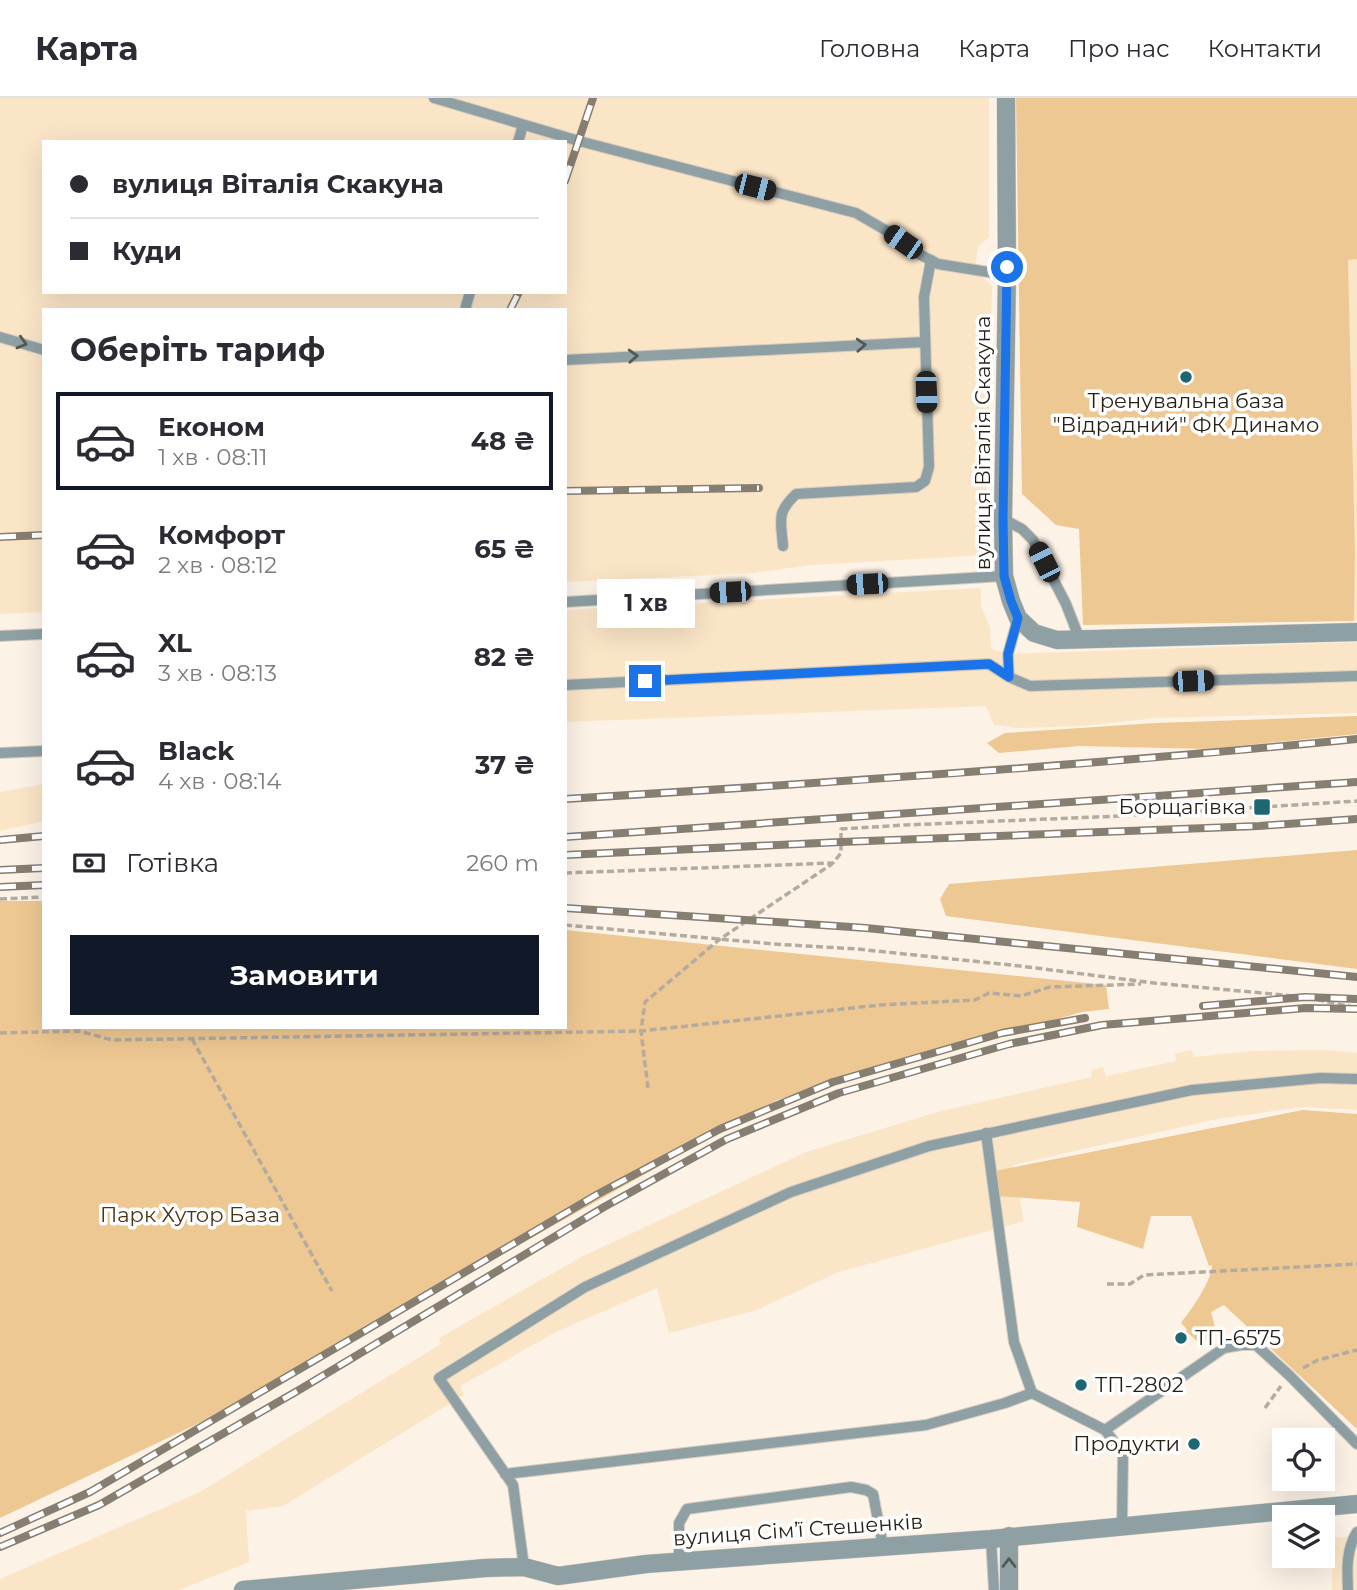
<!DOCTYPE html>
<html lang="uk">
<head>
<meta charset="utf-8">
<style>
	:root { --surface:#fff; --page:#f7f7f7; --text:#2b2b33; --muted:#7c7c81; --line:#e1e1e2; --accent:#111827 }
	body { margin:0; font-family:Montserrat,sans-serif; background:var(--page); color:var(--text); height:100vh; display:flex; flex-direction:column; font-size:26px; white-space:nowrap }
	* { box-sizing:border-box; margin:0 }
	p { font-size:23px; color:var(--muted) }
	.icon { flex:none; width:38px; height:38px; fill:none; stroke:currentColor; stroke-width:2; stroke-linecap:round; stroke-linejoin:round }
	.map { position:relative; flex:1; overflow:hidden }
	.panel { position:absolute; left:42px; top:210px; width:525px; height:721px; display:flex; flex-direction:column; background:var(--surface); border-radius:0px; box-shadow:0 7px 28px #0002 }
	.panel>* { flex:none }
	.hud { position:absolute; left:42px; top:42px; width:525px; height:154px; border-radius:0px; box-shadow:0 7px 28px #0002; display:grid; align-content:center; height:154px; padding:0 28px; background:var(--surface) }
	.controls { position:absolute; left:1272px; top:1330px; display:grid; gap:14px }
	.controls a { display:grid; place-items:center; width:63px; height:63px; border-radius:0px; background:var(--surface); box-shadow:0 7px 28px #0002; font-size:35px }
	.end { position:absolute; width:32px; height:32px; margin:-16px; border:9px solid #1a73e8; background:#fff; box-shadow:0 0 0 4px #fff }
	.from { border-radius:50% }
	.bubble { position:absolute; height:49px; border-radius:0px; background:var(--surface); box-shadow:0 7px 28px #0002; font-size:23px; font-weight:700; line-height:49px; text-align:center }
	.car { position:absolute; width:21px; height:42px; margin:-21px -10px; border-radius:9px; box-shadow:0 0 5px 2px #0007; background:linear-gradient(#222 24%,#8ab4d8 0 40%,#222 0 76%,#8ab4d8 0 86%,#222 0) }
	.hud b { display:flex; align-items:center; gap:24px; height:66px; font-size:26px }
	.hud b+b { border-top:2px solid var(--line) }
	.hud i { width:18px; height:18px; background:var(--text) }
	ul { padding:0; list-style:none }
	li { display:flex; align-items:center; gap:21px; height:98px; margin:0 14px 10px; padding:0 14px; border:4px solid transparent; border-radius:0px }
	li div { flex:1 }
	li b { display:block; font-size:26px }
	li em { font-style:normal; font-weight:700 }
	li.selected { border-color:var(--accent) }
	li>.icon { width:63px; height:63px; stroke-width:1.5 }
	h2 { padding:0 28px; font-size:32px; line-height:84px }
	.pay { display:flex; align-items:center; gap:18px; height:77px; padding:0 28px; font-size:26px }
	.pay p { margin-inline-start:auto }
	.button { display:flex; gap:14px; margin-top:auto; padding:14px 28px }
	.button a { flex:1; height:80px; border-radius:0px; background:var(--accent); color:#fff; font-size:28px; font-weight:700; line-height:80px; text-align:center }
	header { display:flex; align-items:center; gap:42px; box-sizing:border-box; height:98px; padding:0 35px; background:var(--surface); border-bottom:2px solid var(--line) }
	header strong { font-size:33px }
	nav { display:flex; gap:38px; margin-inline-start:auto; font-size:24px }
	.map>svg:first-child { display:block }
	.built { fill:#fbe5c7; fill-rule:evenodd }
	.green { fill:#eec893 }
	.lines { fill:none; stroke-linecap:round; stroke-linejoin:round }
	.service-casing { stroke:#d6ccc0; stroke-width:12 }
	.minor-casing { stroke:#d6ccc0; stroke-width:19 }
	.path { stroke:#b4ab9f; stroke-width:3.5; stroke-dasharray:7 3.5; stroke-linecap:butt }
	.service { stroke:#8ea0a4; stroke-width:10 }
	.minor { stroke:#8ea0a4; stroke-width:18 }
	.rail-casing { stroke:#877e72; stroke-width:8 }
	.rail { stroke:#fff; stroke-width:5; stroke-dasharray:16; stroke-linecap:butt }
	.oneway { stroke:#555954 }
	.route { stroke:#1a73e8; stroke-width:9 }
	.poi-dot { fill:#1c6771; stroke:#fff; stroke-width:2.5 }
	.labels { text-anchor:middle; stroke-width:7; stroke-linejoin:round; paint-order:stroke }
	.poi-label { font-size:21px; fill:#271f13; stroke:#fff; text-anchor:end }
	.street-label { font-size:21px; fill:#271f13; stroke:#fff }
	.park-label { font-size:21px; fill:#4a3518; stroke:#fff }
</style>
</head>
<body>
<header>
<strong>Карта</strong>
<nav><a>Головна</a><a>Карта</a><a>Про нас</a><a>Контакти</a></nav>
</header>
<div class="map">
<svg width="1357" height="1492" viewBox="0 0 1357 1492">
	<rect width="100%" height="100%" fill="#fcf2e6"/>
	<g class="built">
		<path d="M0 0H989V139L978 149 975 171 992 188 986 422 988 457 810 467 754 475 565 484V212H44V514L0 516ZM44 44H565V194H44Z"/>
		<path d="M1357 161V522L1354 523 1355 454 1348 162Z"/>
		<path d="M981 490V508L990 529 991 551 1008 556 1357 544V615L1156 620 1084 628 1019 630 994 627 986 608 565 624V512Z"/>
		<path d="M44 686V723L0 733V694Z"/>
		<path d="M1191 952 1194 959 1251 953 1325 952 1357 955V1012L1303 1009 1217 1021 1013 1067 1024 1123 839 1174 754 1213 669 1235 657 1190 556 1234 460 1288 464 1297 283 1408 246 1413 249 1464 179 1492H0V1481L200 1394 441 1246 439 1240 583 1158 806 1054 941 1013 1092 979 1091 972 1103 969 1106 978 1176 963 1175 956Z"/>
		<path d="M1357 1438V1492H1332L1333 1440Z"/>
	</g>
	<g class="green">
		<path d="M1016 0H1357V161L1348 162 1355 454 1354 523 1083 527 1079 431 1056 427 1022 396Z"/>
		<path d="M1357 618V636L1207 651 1080 648 999 655 987 645 1005 635 1156 625Z"/>
		<path d="M1357 752V871L946 818 940 801 949 786Z"/>
		<path d="M0 803H44V929H565V832L1106 887 1109 911 1082 914 777 1002 216 1317 0 1420Z"/>
		<path d="M1303 1012 1357 1016V1331L1224 1207 1211 1214 1217 1236 1200 1246 1186 1233 1187 1231 1181 1225C1192 1210 1211 1185 1212 1167L1209 1168 1191 1118H1151L1143 1151 1077 1129 1080 1104 997 1098 985 1075Z"/>
	</g>
	<g class="lines">
		<defs>
			<g id="service">
				<path d="M434 0 579 43 856 115 887 133 919 156 938 166 1007 177"/>
				<path d="M518 44 523 27"/>
				<path d="M465 212 470 194"/>
				<path d="M0 239 44 252"/>
				<path d="M565 262 925 244"/>
				<path d="M1003 421 1022 431 1033 442 1066 506 1080 542"/>
				<path d="M783 448C781 422 776 415 796 396L916 389 925 383 929 369 924 199 931 162"/>
				<path d="M565 504 1004 478"/>
				<path d="M1018 520 1008 556 1009 579 1030 588 1357 578"/>
				<path d="M0 538 44 536"/>
				<path d="M565 587 989 566 1009 579"/>
				<path d="M0 655 44 653"/>
				<path d="M986 1035 1014 1244 1032 1295 1105 1332 1123 1355 1122 1428"/>
				<path d="M1105 1332 1224 1250 1241 1247H1256L1289 1277 1357 1346"/>
				<path d="M505 1376 926 1327 1005 1305 1032 1295"/>
				<path d="M991 1441 994 1492"/>
				<path d="M679 1464V1425L687 1411 851 1389 866 1392 873 1396 883 1448"/>
				<path d="M524 1469 513 1387 439 1280 585 1189 791 1094 929 1048 1192 992 1320 980 1357 981"/>
				<path d="M1348 1492C1347 1472 1346 1451 1357 1434"/>
			</g>
			<g id="minor">
				<path d="M1006 0 1007 177 1003 421 1004 478 1011 503 1018 520 1034 535 1057 542 1357 534"/>
				<path d="M243 1492 485 1470 524 1469 558 1478 646 1466 991 1441 1357 1406"/>
				<path d="M1009 1492V1438"/>
			</g>
		</defs>
		<use href="#service" class="service-casing"/>
		<use href="#minor" class="minor-casing"/>
		<g class="path">
			<path d="M565 775 833 765 841 755V731L905 727 1120 718 1357 703"/>
			<path d="M0 801 44 799"/>
			<path d="M565 827 774 846 857 851 1020 868 1154 885 1305 899 1357 910"/>
			<path d="M879 907 975 902 989 895 1021 898 1050 889 1141 886"/>
			<path d="M0 935 79 933 112 942 641 933 880 907"/>
			<path d="M192 941 332 1193"/>
			<path d="M648 990 641 933 645 904 720 841 832 766"/>
			<path d="M1107 1186H1130L1144 1177 1357 1166"/>
			<path d="M1303 1270 1318 1262 1357 1252"/>
			<path d="M1265 1310 1281 1288"/>
		</g>
		<use href="#service" class="service"/>
		<use href="#minor" class="minor"/>
		<defs>
			<g id="rail">
				<path d="M565 83 593 0"/>
				<path d="M510 212 519 194"/>
				<path d="M565 393 759 390"/>
				<path d="M0 439 44 437"/>
				<path d="M565 701C829 685 1094 667 1357 641"/>
				<path d="M565 739 1357 684"/>
				<path d="M0 742 44 738"/>
				<path d="M565 757 841 744 1259 728 1357 721"/>
				<path d="M0 772 44 770"/>
				<path d="M0 789 44 787"/>
				<path d="M565 810 866 830 1357 879"/>
				<path d="M1203 908 1305 899 1357 901"/>
				<path d="M0 1435 90 1394 598 1096 720 1031 833 984 1002 935 1085 920"/>
				<path d="M0 1449 99 1407 299 1292 604 1109 727 1041 839 995 1009 946 1102 927 1306 910 1357 911"/>
			</g>
		</defs>
		<use href="#rail" class="rail-casing"/>
		<use href="#rail" class="rail"/>
	</g>
	<defs><path id="oneway-chevron" d="M-2-3.5L2.5 0L-2 3.5" fill="none" stroke-width="1.6" stroke-linecap="round" stroke-linejoin="round" transform="scale(1.75)"/></defs>
	<g class="oneway">
		<use href="#oneway-chevron" transform="translate(22 245) rotate(16)"/>
		<use href="#oneway-chevron" transform="translate(861 247) rotate(-3)"/>
		<use href="#oneway-chevron" transform="translate(633 258) rotate(-3)"/>
		<use href="#oneway-chevron" transform="translate(1009 1465) rotate(-90)"/>
	</g>
	<g class="lines">
		<path class="route" d="M645 583 989 566 1009 579 1008 556 1018 520 1011 503 1004 478 1003 421 1007 169"/>
	</g>
	<g class="poi-dot">
		<circle cx="1186" cy="279" r="7"/>
		<rect x="1253" y="700" width="18" height="18" rx="3.5"/>
		<circle cx="1181" cy="1240" r="7"/>
		<circle cx="1081" cy="1287" r="7"/>
		<circle cx="1194" cy="1346" r="7"/>
	</g>
	<g class="labels">
		<g class="poi-label">
			<text x="1186" y="310" text-anchor="middle">Тренувальна база<tspan x="1186" dy="24">"Відрадний" ФК Динамо</tspan></text>
			<text x="1246" y="716">Борщагівка</text>
			<text x="1195" y="1247" text-anchor="start">ТП-6575</text>
			<text x="1095" y="1294" text-anchor="start">ТП-2802</text>
			<text x="1180" y="1353">Продукти</text>
		</g>
		<g class="street-label">
			<text transform="translate(983 345) rotate(-90)" y="7">вулиця Віталія Скакуна</text>
			<text transform="translate(798 1432) rotate(-4)" y="7">вулиця Сімʼї Стешенків</text>
		</g>
		<g class="park-label">
			<text x="190" y="1124">Парк Хутор База</text>
		</g>
	</g>
</svg>
<div class="controls">
<a><svg class="icon" aria-label="locate" viewBox="0 0 24 24"><circle cx="12" cy="12" r="6"/><path d="M12 2v4M12 18v4M2 12h4M18 12h4"/></svg></a>
<a><svg class="icon" aria-label="layers" viewBox="0 0 24 24"><path d="M12 4l9 5-9 5-9-5zM3 14l9 5 9-5"/></svg></a>
</div>
<i class="end from" style="left:1007px;top:169px"></i>
<i class="end" style="left:645px;top:583px"></i>
<div class="bubble" style="left:597px;top:481px;width:98px">1 хв</div>
<i class="car" style="left:755px;top:89px;rotate:104deg"></i>
<i class="car" style="left:903px;top:144px;rotate:305deg"></i>
<i class="car" style="left:926px;top:294px;rotate:178deg"></i>
<i class="car" style="left:1044px;top:464px;rotate:333deg"></i>
<i class="car" style="left:867px;top:486px;rotate:267deg"></i>
<i class="car" style="left:730px;top:494px;rotate:267deg"></i>
<i class="car" style="left:1193px;top:583px;rotate:88deg"></i>
<div class="hud">
<b><i class="from"></i>вулиця Віталія Скакуна</b>
<b><i></i>Куди</b>
</div>
<section class="panel">
<h2>Оберіть тариф</h2>
<ul>
<li class="selected"><svg class="icon" aria-label="car" viewBox="0 0 24 24"><path d="M5 17H2v-5l4-1 3-4h7l3 4 3 1v5h-3M9 17h6M6 11h13"/><circle cx="7" cy="17" r="2"/><circle cx="17" cy="17" r="2"/></svg><div><b>Економ</b><p>1 хв · 08:11</p></div><em>48 ₴</em></li>
<li><svg class="icon" aria-label="car" viewBox="0 0 24 24"><path d="M5 17H2v-5l4-1 3-4h7l3 4 3 1v5h-3M9 17h6M6 11h13"/><circle cx="7" cy="17" r="2"/><circle cx="17" cy="17" r="2"/></svg><div><b>Комфорт</b><p>2 хв · 08:12</p></div><em>65 ₴</em></li>
<li><svg class="icon" aria-label="car" viewBox="0 0 24 24"><path d="M5 17H2v-5l4-1 3-4h7l3 4 3 1v5h-3M9 17h6M6 11h13"/><circle cx="7" cy="17" r="2"/><circle cx="17" cy="17" r="2"/></svg><div><b>XL</b><p>3 хв · 08:13</p></div><em>82 ₴</em></li>
<li><svg class="icon" aria-label="car" viewBox="0 0 24 24"><path d="M5 17H2v-5l4-1 3-4h7l3 4 3 1v5h-3M9 17h6M6 11h13"/><circle cx="7" cy="17" r="2"/><circle cx="17" cy="17" r="2"/></svg><div><b>Black</b><p>4 хв · 08:14</p></div><em>37 ₴</em></li>
</ul>
<div class="pay"><svg class="icon" aria-label="cash" viewBox="0 0 24 24"><path d="M3 7h18v10H3z"/><circle cx="12" cy="12" r="2"/></svg>Готівка<p>260 m</p></div>
<div class="button"><a>Замовити</a></div>
</section>
</div>
</body>
</html>
